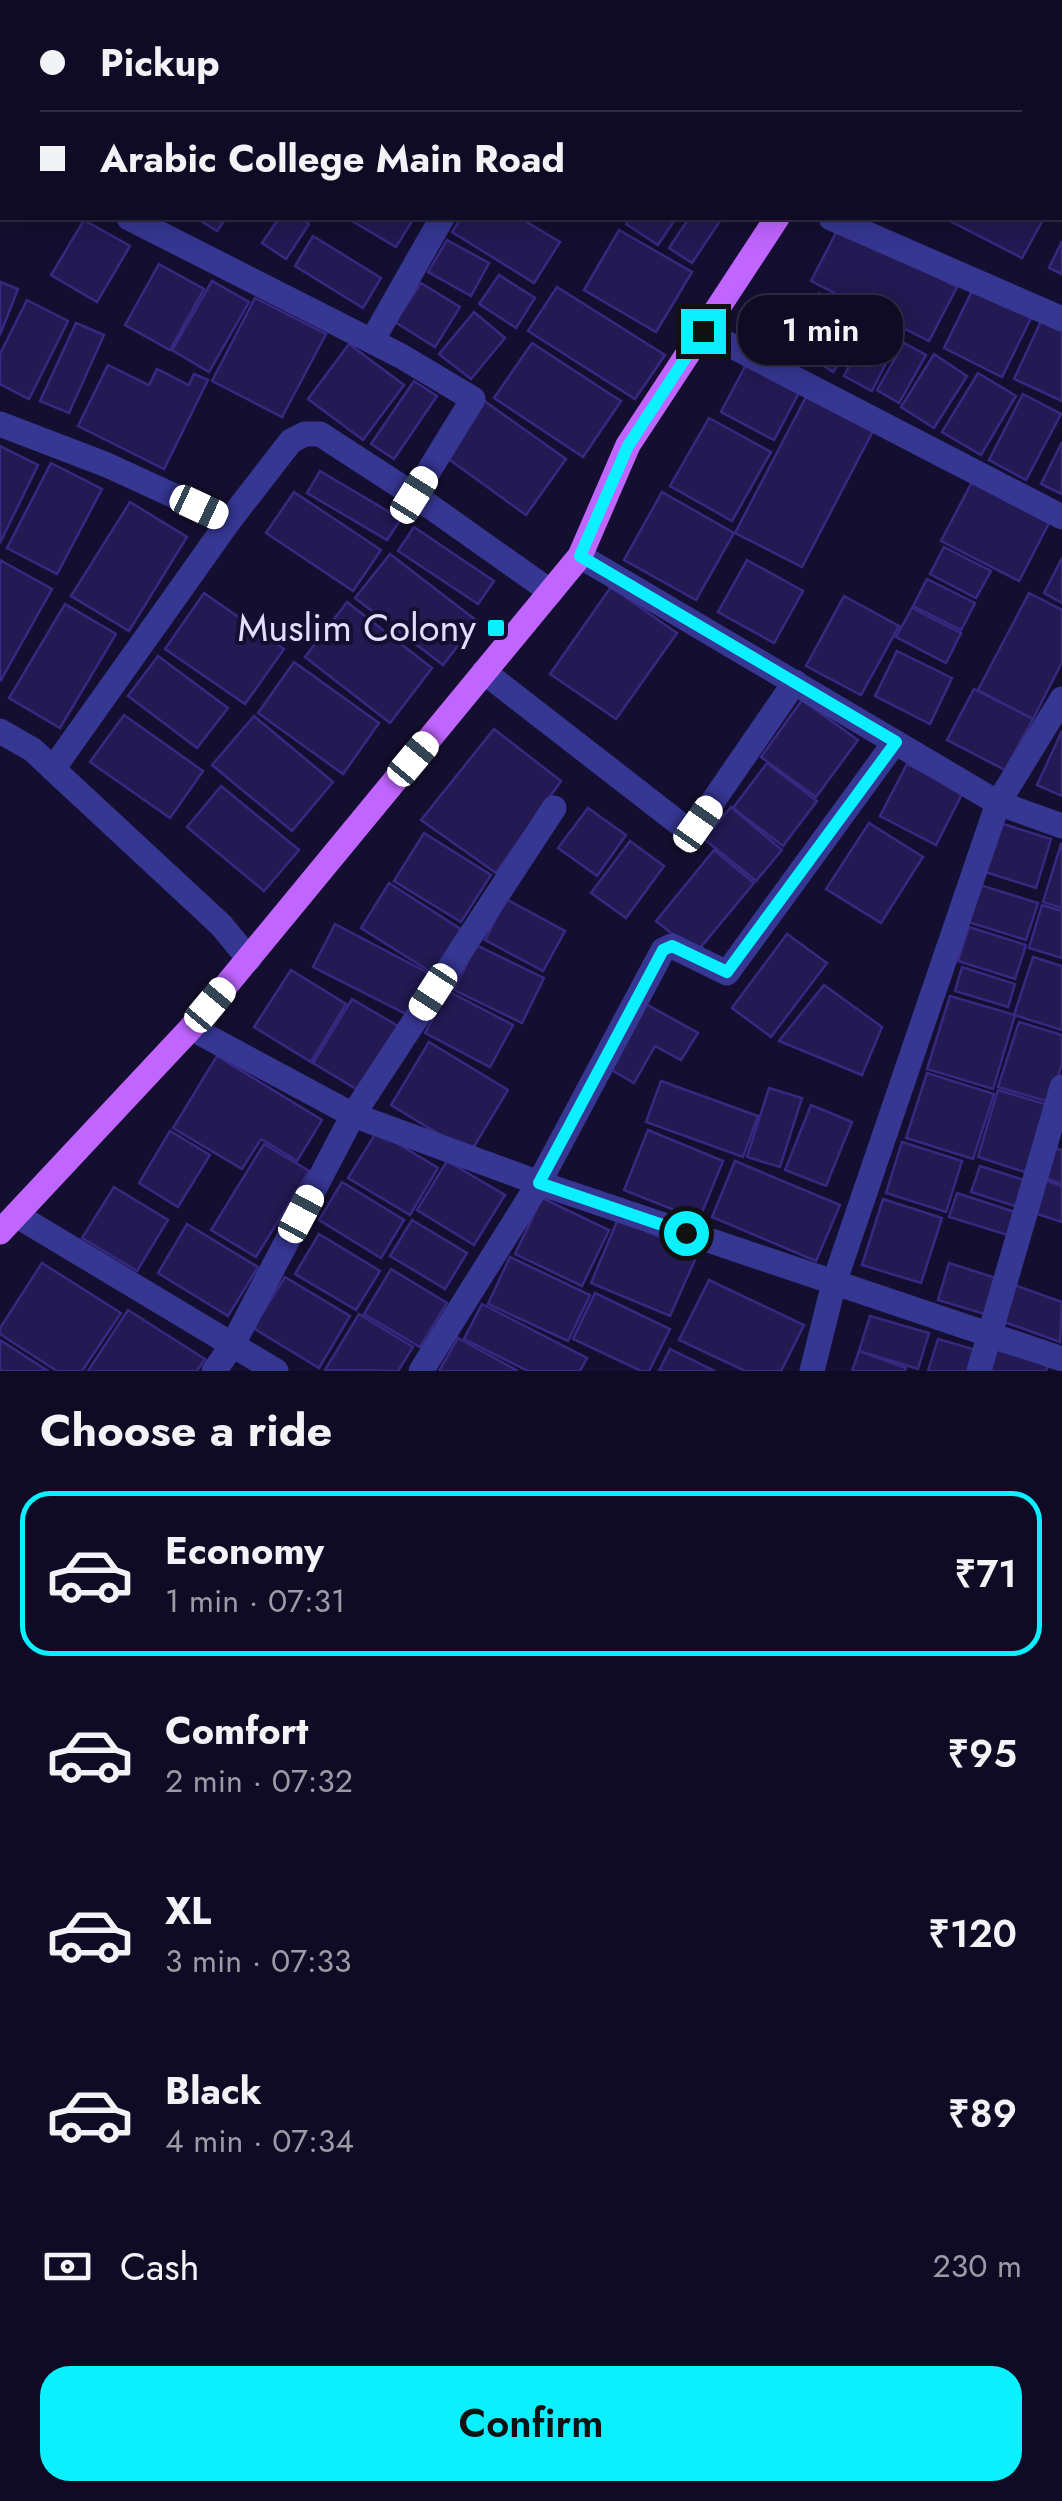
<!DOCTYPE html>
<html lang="en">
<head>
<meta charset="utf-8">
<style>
	:root { --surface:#0f0b24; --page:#1d1931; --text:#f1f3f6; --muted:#9b9ba6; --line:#2f2b41; --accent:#0af0ff }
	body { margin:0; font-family:Jost,sans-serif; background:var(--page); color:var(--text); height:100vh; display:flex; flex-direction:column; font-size:38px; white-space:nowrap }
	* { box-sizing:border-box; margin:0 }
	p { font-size:32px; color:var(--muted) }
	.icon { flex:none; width:55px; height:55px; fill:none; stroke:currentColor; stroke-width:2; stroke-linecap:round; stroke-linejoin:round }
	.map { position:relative; height:1371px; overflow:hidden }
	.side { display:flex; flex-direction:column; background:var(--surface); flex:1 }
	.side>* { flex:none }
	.guide { position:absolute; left:0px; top:0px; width:1062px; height:220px; box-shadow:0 5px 25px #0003,0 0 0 2px var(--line); display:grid; align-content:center; height:220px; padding:0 40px; background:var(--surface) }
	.end { position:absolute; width:45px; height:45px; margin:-22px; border:12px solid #0af0ff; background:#111; box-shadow:0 0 0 5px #111 }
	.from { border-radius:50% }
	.bubble { position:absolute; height:70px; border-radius:30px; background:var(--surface); box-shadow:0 5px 25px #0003,0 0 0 2px var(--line); font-size:32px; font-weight:600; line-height:70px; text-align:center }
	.car { position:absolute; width:30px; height:60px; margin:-30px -15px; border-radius:12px; box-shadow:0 0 8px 2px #0007; background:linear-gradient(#fff 24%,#345 0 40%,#fff 0 76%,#345 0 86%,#fff 0) }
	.guide b { display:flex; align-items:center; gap:35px; height:95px; font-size:38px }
	.guide b+b { border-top:2px solid var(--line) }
	.guide i { width:25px; height:25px; background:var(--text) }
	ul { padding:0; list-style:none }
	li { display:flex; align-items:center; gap:30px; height:165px; margin:0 20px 15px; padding:0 20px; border:5px solid transparent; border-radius:30px }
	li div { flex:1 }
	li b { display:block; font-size:38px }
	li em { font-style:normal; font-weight:600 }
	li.current { border-color:var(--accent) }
	li>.icon { width:90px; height:90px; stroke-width:1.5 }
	h2 { padding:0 40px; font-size:45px; line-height:120px }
	.pay { display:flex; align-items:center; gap:25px; height:110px; padding:0 40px; font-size:38px }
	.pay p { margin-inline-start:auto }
	.action { display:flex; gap:20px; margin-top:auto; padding:20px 40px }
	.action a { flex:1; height:115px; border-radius:30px; background:var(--accent); color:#111; font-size:40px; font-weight:600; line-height:115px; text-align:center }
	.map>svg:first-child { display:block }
	.building { fill:#231953; stroke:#372981; stroke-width:2.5 }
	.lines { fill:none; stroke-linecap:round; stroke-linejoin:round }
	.minor { stroke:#363693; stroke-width:25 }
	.major { stroke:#c065ff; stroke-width:25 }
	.route { stroke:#0af0ff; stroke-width:12 }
	.poi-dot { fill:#0af0ff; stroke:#140f30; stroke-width:4 }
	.labels { text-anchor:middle; stroke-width:8; stroke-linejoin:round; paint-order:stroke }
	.poi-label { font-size:38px; fill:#e1deff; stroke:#140f30; text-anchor:end }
</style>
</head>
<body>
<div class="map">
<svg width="1062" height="1371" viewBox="0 0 1062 1371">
	<rect width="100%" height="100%" fill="#140f30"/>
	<g class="building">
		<path d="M54 0H97L101 2H52Z"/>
		<path d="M596 0H680L683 2H599Z"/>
		<path d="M988 0H1062V22L1060 26V2H986Z"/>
		<path d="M196 218H226L217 231Z"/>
		<path d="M279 218H300L309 224 286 259 262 243Z"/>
		<path d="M347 218H414L396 247Z"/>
		<path d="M461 218H520L560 242 534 283 452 232Z"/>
		<path d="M630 218H676L658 245 626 224Z"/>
		<path d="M689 218H722L692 263 669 248Z"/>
		<path d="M944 218H1044L1022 258Z"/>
		<path d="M84 220 130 246 97 302 51 275Z"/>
		<path d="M839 227 957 287 929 341 811 281Z"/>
		<path d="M619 230 692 272 656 332 584 290Z"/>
		<path d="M313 236 381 278 363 308 295 266Z"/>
		<path d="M447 240 489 263 471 296 428 272Z"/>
		<path d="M1062 241V274L1049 268Z"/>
		<path d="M159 264 204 289 170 350 125 325Z"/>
		<path d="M499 275 535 298 516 328 479 304Z"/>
		<path d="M212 281 249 302 209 372 172 350Z"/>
		<path d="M0 282 18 289 0 335Z"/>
		<path d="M421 283 460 307 435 347 395 322Z"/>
		<path d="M557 287 665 355 635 399 528 331Z"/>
		<path d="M974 287 1032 316 1002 377 944 348Z"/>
		<path d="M819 293 866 325 833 372 786 341Z"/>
		<path d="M255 298 326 334 282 417 212 381Z"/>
		<path d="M27 300 68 321 29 399 0 384V354Z"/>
		<path d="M474 312 505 338 471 379 439 354Z"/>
		<path d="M1042 319 1062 328V401L1014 379Z"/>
		<path d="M872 321 900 335 872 391 844 376Z"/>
		<path d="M76 323 104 335 69 413 40 401Z"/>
		<path d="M532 343 621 401 583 457 494 398Z"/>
		<path d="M904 343 926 355 899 403 877 390Z"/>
		<path d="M349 344 404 385 363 440 308 399Z"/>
		<path d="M934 354 967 376 934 428 901 407Z"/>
		<path d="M749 359 802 387 774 440 721 412Z"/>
		<path d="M108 365 149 385 157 369 189 385 194 374 208 380 164 469 78 426Z"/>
		<path d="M978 373 1016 396 981 455 942 432Z"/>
		<path d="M414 381 437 396 394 459 371 444Z"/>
		<path d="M1023 394 1061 414 1026 480 989 460Z"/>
		<path d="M806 397 873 431 802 567 735 533Z"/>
		<path d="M483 400 566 459 526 515 443 455Z"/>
		<path d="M709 418 771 452 732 521 670 486Z"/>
		<path d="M1062 442V494L1041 484Z"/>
		<path d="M0 446 38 465 0 543Z"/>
		<path d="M51 463 102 489 57 574 7 548Z"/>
		<path d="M320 471 401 519 387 540 307 493Z"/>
		<path d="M972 482 1049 523 1019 581 941 541Z"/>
		<path d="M294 492 381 550 353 591 266 533Z"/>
		<path d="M662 492 734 533 696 600 624 560Z"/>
		<path d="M130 502 187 537 129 631 71 596Z"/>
		<path d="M414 527 494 581 478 604 398 551Z"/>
		<path d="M944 547 991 571 976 598 930 574Z"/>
		<path d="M390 554 477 621 443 665 355 598Z"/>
		<path d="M1062 558V603L1044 593Z"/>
		<path d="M0 560 52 589 1 680 0 679Z"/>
		<path d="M747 560 803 591 774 643 718 612Z"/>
		<path d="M927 579 975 603 961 630 913 606Z"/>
		<path d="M611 587 677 633 616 719 550 674Z"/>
		<path d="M204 593 284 649 245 704 165 649Z"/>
		<path d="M1029 593 1062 610V662L1033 719 978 690Z"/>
		<path d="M844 596 899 626 861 695 806 666Z"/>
		<path d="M347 602 432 668 390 723 305 657Z"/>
		<path d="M65 604 116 634 60 728 9 698Z"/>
		<path d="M912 608 961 633 946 663 896 637Z"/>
		<path d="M897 651 952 678 930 724 875 696Z"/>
		<path d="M158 656 228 708 197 748 128 696Z"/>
		<path d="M294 662 379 723 343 774 258 713Z"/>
		<path d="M974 689 1033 719 1005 770 947 740Z"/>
		<path d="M802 700 858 740 816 797 761 757Z"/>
		<path d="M124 715 203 771 170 818 90 762Z"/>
		<path d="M254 716 333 782 292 831 212 765Z"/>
		<path d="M494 729 561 781 496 873 421 820Z"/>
		<path d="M1062 731V796L1037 785Z"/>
		<path d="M767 763 817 801 783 846 733 808Z"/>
		<path d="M907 764 963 792 936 845 880 816Z"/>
		<path d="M221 786 299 850 264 891 187 827Z"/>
		<path d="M731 807 782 850 756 881 704 839Z"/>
		<path d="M588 808 626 835 597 876 558 848Z"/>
		<path d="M869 823 923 857 881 923 826 889Z"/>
		<path d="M1000 823 1051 839 1036 888 985 872Z"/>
		<path d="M424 833 491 875 461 922 394 881Z"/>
		<path d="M630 841 664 866 626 918 591 893Z"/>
		<path d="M1061 844H1062V908L1043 902Z"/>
		<path d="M714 850 754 883 696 953 656 921Z"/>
		<path d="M389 883 462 930 434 974 361 928Z"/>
		<path d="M980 885 1038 903 1026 940 968 922Z"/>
		<path d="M506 899 565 931 543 971 485 940Z"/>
		<path d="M1042 905 1062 911V958L1029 948Z"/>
		<path d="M335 924 430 974 408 1015 313 967Z"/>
		<path d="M969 927 1026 945 1015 979 958 961Z"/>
		<path d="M787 934 827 963 771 1037 732 1008Z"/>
		<path d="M476 945 544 978 522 1023 454 990Z"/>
		<path d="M1033 957 1062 966V1030L1014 1015Z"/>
		<path d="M962 967 1015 984 1008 1007 955 991Z"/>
		<path d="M291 970 346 1004 311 1062 254 1027Z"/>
		<path d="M824 985 882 1027 862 1075 779 1041Z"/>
		<path d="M448 991 513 1025 490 1067 425 1033Z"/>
		<path d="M950 996 1015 1015 993 1089 927 1069Z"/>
		<path d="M352 999 403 1029 363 1093 313 1063Z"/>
		<path d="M646 1004 698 1033 681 1060 655 1046 634 1083 610 1069Z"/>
		<path d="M1019 1022 1062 1035V1064L1050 1102 998 1087Z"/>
		<path d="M429 1042 508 1090 470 1153 391 1105Z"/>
		<path d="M217 1056 322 1120 297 1161 261 1139 242 1169 173 1128Z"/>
		<path d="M927 1073 994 1094 973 1159 906 1138Z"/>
		<path d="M661 1081 758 1116 743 1157 646 1122Z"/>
		<path d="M769 1088 802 1098 780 1167 747 1157Z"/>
		<path d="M998 1090 1052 1106 1031 1174 978 1157Z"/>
		<path d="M811 1105 852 1122 826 1186 785 1170Z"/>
		<path d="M648 1130 723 1161 699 1220 624 1190Z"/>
		<path d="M170 1131 210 1155 178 1207 139 1183Z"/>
		<path d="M377 1131 438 1168 410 1215 348 1178Z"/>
		<path d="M902 1142 962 1161 946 1212 886 1193Z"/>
		<path d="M264 1144 309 1171 256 1257 211 1230Z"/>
		<path d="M1051 1147 1062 1150V1184L1040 1176Z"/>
		<path d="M447 1161 505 1195 474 1245 417 1210Z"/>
		<path d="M735 1161 840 1205 816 1261 712 1217Z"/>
		<path d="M980 1166 1027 1181 1018 1207 971 1192Z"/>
		<path d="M1042 1179 1062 1186V1222L1031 1212Z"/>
		<path d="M342 1182 404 1220 381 1258 319 1220Z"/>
		<path d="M114 1187 168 1220 137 1271 82 1238Z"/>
		<path d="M957 1193 1018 1213 1011 1236 949 1217Z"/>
		<path d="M542 1198 609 1230 582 1286 515 1254Z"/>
		<path d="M883 1199 942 1218 921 1283 862 1265Z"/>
		<path d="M618 1219 698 1253 670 1316 591 1283Z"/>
		<path d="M412 1220 467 1253 445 1289 390 1256Z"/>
		<path d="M187 1224 258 1267 228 1316 158 1273Z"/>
		<path d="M319 1234 380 1271 356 1310 295 1274Z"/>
		<path d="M510 1257 590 1295 568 1341 488 1304Z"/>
		<path d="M42 1263 121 1313 82 1371H57L0 1334V1328Z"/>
		<path d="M949 1263 1002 1280 991 1316 938 1300Z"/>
		<path d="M391 1269 447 1303 420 1347 364 1314Z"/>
		<path d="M285 1277 350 1316 319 1368 253 1328Z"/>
		<path d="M709 1280 804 1325 781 1371H745L679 1340Z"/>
		<path d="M1009 1283 1062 1302 1060 1342 996 1319Z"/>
		<path d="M595 1293 670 1329 649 1371H641L573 1339Z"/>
		<path d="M482 1304 587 1358 580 1371H528L464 1339Z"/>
		<path d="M128 1310 205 1359 197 1371H88Z"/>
		<path d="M359 1314 413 1347 398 1371 325 1370Z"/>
		<path d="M870 1316 929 1333 918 1369 859 1351Z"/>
		<path d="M458 1338 518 1371H439Z"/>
		<path d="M938 1339 976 1350 970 1371H928Z"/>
		<path d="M0 1340 48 1371H0Z"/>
		<path d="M670 1349 715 1371H659Z"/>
		<path d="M993 1349 1048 1365 1046 1371H986Z"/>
		<path d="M859 1351 906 1368 905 1371H852Z"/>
	</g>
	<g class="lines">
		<g class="minor">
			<path d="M457 0 461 2"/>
			<path d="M118 2 120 0"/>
			<path d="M576 2 578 0"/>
			<path d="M0 152 2 154"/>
			<path d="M1060 158 1062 159"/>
			<path d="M129 218 401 356 473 399 414 495 551 592"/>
			<path d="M831 218 1062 319"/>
			<path d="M703 331 1062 517"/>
			<path d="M372 341 442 218"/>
			<path d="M0 424 107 465 229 521"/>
			<path d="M580 556 998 803 1062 826"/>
			<path d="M484 672 685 828 698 823 795 682"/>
			<path d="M0 731 33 750 53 769 221 925 249 959"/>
			<path d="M53 769 229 521 291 441 305 434H320L414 495"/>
			<path d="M191 1028 353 1115 539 1183 1062 1359"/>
			<path d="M16 1215 276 1371"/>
			<path d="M214 1371 232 1346 353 1115 554 808"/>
			<path d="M421 1371 539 1183 663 950 672 946 727 973 895 742"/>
			<path d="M812 1371 834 1283 998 803 1062 699"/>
			<path d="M979 1371 1062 1087"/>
		</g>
		<g class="major">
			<path d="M917 2 918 0"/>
			<path d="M0 1232 191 1028 580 556 628 445 777 218"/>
		</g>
	</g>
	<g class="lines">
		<path class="route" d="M686 1233 539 1183 663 950 672 946 727 972 896 742 580 556 628 446 703 331"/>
	</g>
	<rect class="poi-dot" x="486" y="618" width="20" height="20" rx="5"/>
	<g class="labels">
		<g class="poi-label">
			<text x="476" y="641">Muslim Colony</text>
		</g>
	</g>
</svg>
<i class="end from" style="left:686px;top:1233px"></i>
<i class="end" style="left:703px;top:331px"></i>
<div class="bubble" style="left:738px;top:295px;width:165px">1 min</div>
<i class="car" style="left:414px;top:495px;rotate:32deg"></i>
<i class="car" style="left:199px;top:507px;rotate:115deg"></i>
<i class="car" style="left:413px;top:759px;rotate:40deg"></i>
<i class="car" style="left:698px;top:824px;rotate:35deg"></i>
<i class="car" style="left:433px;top:992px;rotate:213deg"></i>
<i class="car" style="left:210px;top:1005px;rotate:40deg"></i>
<i class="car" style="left:301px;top:1214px;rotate:28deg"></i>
<div class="guide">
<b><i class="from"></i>Pickup</b>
<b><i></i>Arabic College Main Road</b>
</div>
</div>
<section class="side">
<h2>Choose a ride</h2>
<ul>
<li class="current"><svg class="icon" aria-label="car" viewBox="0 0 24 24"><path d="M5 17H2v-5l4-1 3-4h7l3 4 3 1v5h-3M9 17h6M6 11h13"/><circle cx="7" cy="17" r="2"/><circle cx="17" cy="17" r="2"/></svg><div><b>Economy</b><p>1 min · 07:31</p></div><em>₹71</em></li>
<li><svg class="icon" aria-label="car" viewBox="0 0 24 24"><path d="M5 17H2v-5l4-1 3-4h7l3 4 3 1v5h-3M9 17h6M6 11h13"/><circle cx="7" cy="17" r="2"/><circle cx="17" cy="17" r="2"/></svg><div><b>Comfort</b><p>2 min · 07:32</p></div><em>₹95</em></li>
<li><svg class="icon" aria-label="car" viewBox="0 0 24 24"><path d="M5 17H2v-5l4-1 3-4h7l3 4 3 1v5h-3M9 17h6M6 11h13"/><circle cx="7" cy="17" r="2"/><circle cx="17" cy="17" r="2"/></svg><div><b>XL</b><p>3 min · 07:33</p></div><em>₹120</em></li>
<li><svg class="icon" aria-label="car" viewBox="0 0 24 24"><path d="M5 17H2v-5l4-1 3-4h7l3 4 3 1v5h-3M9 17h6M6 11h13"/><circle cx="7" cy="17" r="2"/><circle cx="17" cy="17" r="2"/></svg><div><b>Black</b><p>4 min · 07:34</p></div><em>₹89</em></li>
</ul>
<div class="pay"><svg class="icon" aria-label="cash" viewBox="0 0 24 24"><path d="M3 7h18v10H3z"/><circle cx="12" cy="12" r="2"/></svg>Cash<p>230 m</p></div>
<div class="action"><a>Confirm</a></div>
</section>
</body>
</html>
